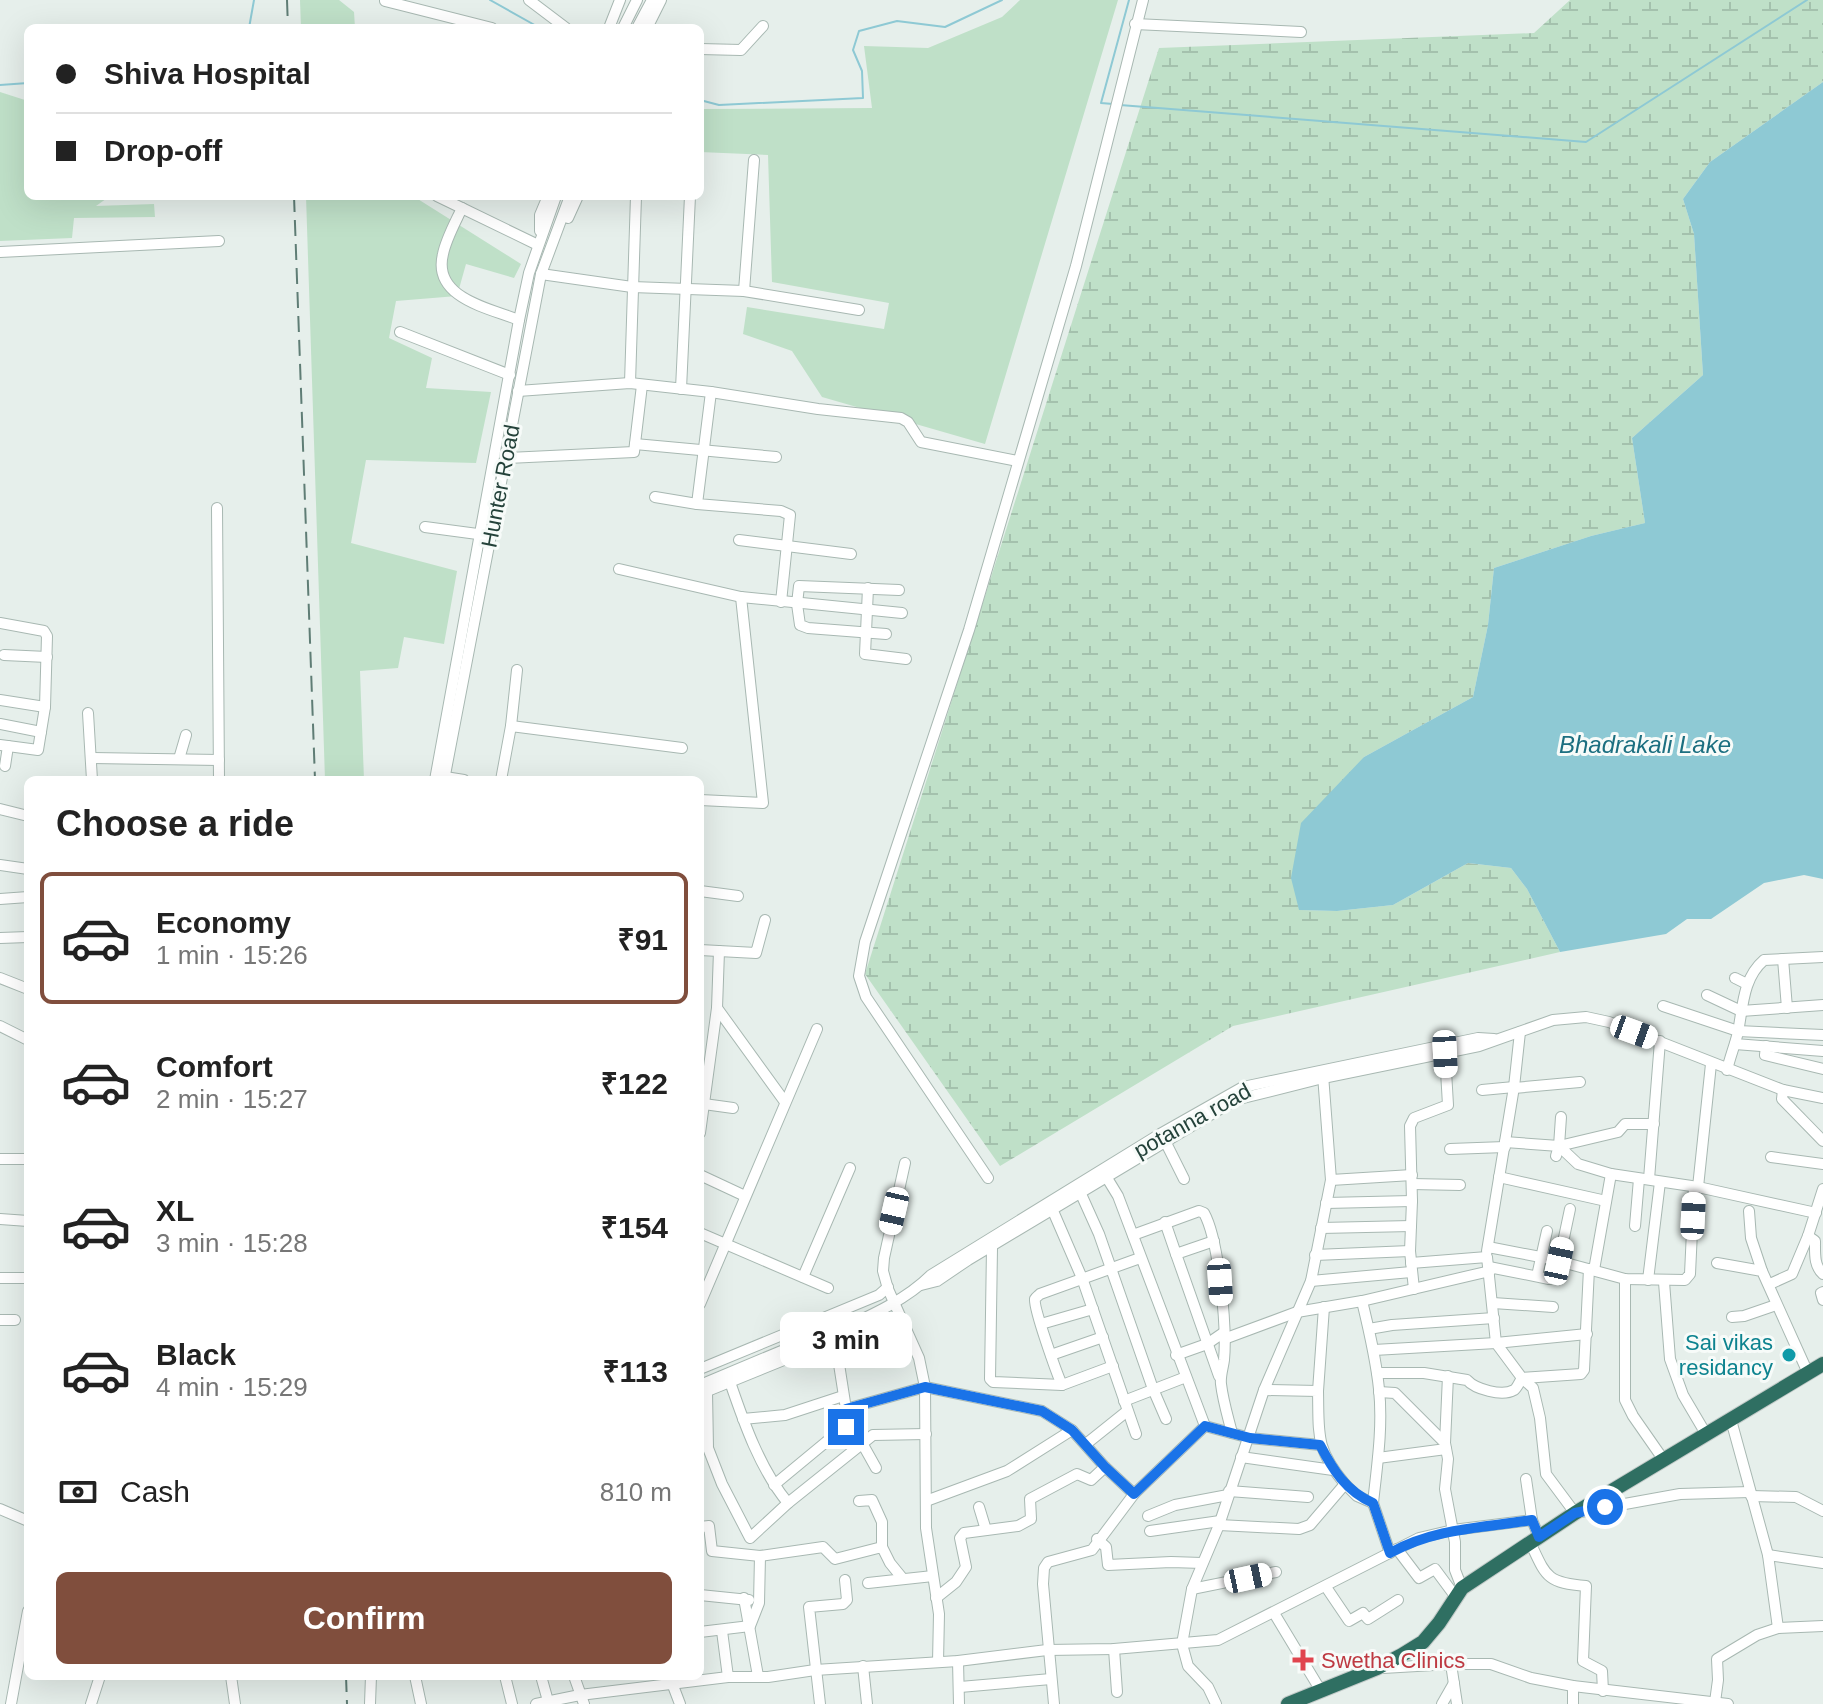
<!DOCTYPE html>
<html lang="en">
<head>
<meta charset="utf-8">
<style>
	:root { --surface:#fff; --page:#f6f6f6; --text:#222; --muted:#767676; --line:#e0e0e0; --accent:#804e3d }
	body { margin:0; font-family:Arial,sans-serif; background:var(--page); color:var(--text); height:100vh; display:flex; flex-direction:column; font-size:30px; white-space:nowrap }
	* { box-sizing:border-box; margin:0 }
	p { font-size:26px; color:var(--muted) }
	.icon { flex:none; width:44px; height:44px; fill:none; stroke:currentColor; stroke-width:2; stroke-linecap:round; stroke-linejoin:round }
	.map { position:relative; flex:1; overflow:hidden }
	.panel { position:absolute; left:24px; top:776px; width:680px; height:904px; display:flex; flex-direction:column; background:var(--surface); border-radius:12px; box-shadow:0 8px 32px #0002 }
	.panel>* { flex:none }
	.top-card { position:absolute; left:24px; top:24px; width:680px; height:176px; border-radius:12px; box-shadow:0 8px 32px #0002; display:grid; align-content:center; height:176px; padding:0 32px; background:var(--surface) }
	.end { position:absolute; width:36px; height:36px; margin:-18px; border:10px solid #1a73e8; background:#fff; box-shadow:0 0 0 4px #fff }
	.from { border-radius:50% }
	.bubble { position:absolute; height:56px; border-radius:12px; background:var(--surface); box-shadow:0 8px 32px #0002; font-size:26px; font-weight:600; line-height:56px; text-align:center }
	.car { position:absolute; width:24px; height:48px; margin:-24px -12px; border-radius:10px; box-shadow:0 0 6px 2px #0007; background:linear-gradient(#fff 24%,#345 0 40%,#fff 0 76%,#345 0 86%,#fff 0) }
	.top-card b { display:flex; align-items:center; gap:28px; height:76px; font-size:30px }
	.top-card b+b { border-top:2px solid var(--line) }
	.top-card i { width:20px; height:20px; background:var(--text) }
	ul { padding:0; list-style:none }
	li { display:flex; align-items:center; gap:24px; height:132px; margin:0 16px 12px; padding:0 16px; border:4px solid transparent; border-radius:12px }
	li div { flex:1 }
	li b { display:block; font-size:30px }
	li em { font-style:normal; font-weight:600 }
	li.on { border-color:var(--accent) }
	li>.icon { width:72px; height:72px; stroke-width:1.5 }
	h2 { padding:0 32px; font-size:36px; line-height:96px }
	.pay { display:flex; align-items:center; gap:20px; height:88px; padding:0 32px; font-size:30px }
	.pay p { margin-inline-start:auto }
	.button { display:flex; gap:16px; margin-top:auto; padding:16px 32px }
	.button a { flex:1; height:92px; border-radius:12px; background:var(--accent); color:#fff; font-size:32px; font-weight:600; line-height:92px; text-align:center }
	.map>svg:first-child { display:block }
	.grass { fill:#bfe0c8 }
	.wetland { fill:url(#wetland-marsh) }
	.water { fill:#8ec9d4 }
	.lines { fill:none; stroke-linecap:round; stroke-linejoin:round }
	.stream { stroke:#8ec9d4; stroke-width:2 }
	.minor-casing { stroke:#a8b8b2; stroke-width:12 }
	.highway-casing { stroke:#c2cac8; stroke-width:16 }
	.minor { stroke:#fff; stroke-width:10 }
	.highway { stroke:#2f6f62; stroke-width:14 }
	.rail { stroke:#5f7d75; stroke-width:2; stroke-dasharray:16 8; stroke-linecap:butt }
	.route { stroke:#1a73e8; stroke-width:10 }
	.culture-dot { fill:#0f9aa8; stroke:#f7fbf9; stroke-width:3 }
	.health-dot { fill:#e0444e; stroke:#f7fbf9; stroke-width:3 }
	.labels { text-anchor:middle; stroke-width:6; stroke-linejoin:round; paint-order:stroke }
	.street-label { font-size:22px; fill:#24423a; stroke:#f7fbf9 }
	.culture-label { font-size:22px; fill:#0d838f; stroke:#f7fbf9; text-anchor:end }
	.health-label { font-size:22px; fill:#be3a42; stroke:#f7fbf9; text-anchor:start }
	.water-label { font-size:24px; font-style:italic; fill:#1c6f80; stroke:#f7fbf9 }
</style>
</head>
<body>
<div class="map">
<svg width="1823" height="1704" viewBox="0 0 1823 1704">
	<defs>
		<pattern id="wetland-marsh" width="20" height="14" patternUnits="userSpaceOnUse" patternTransform="scale(2)"><rect width="20" height="14" fill="#bfe0c8"/><path d="M1 5h8M5 5V1M11 12h8M15 12V8" fill="none" stroke="#a4c1ad"/></pattern>
	</defs>
	<rect width="100%" height="100%" fill="#e6efeb"/>
	<g class="grass">
		<path d="M300 0H339L354 12 355 28H301Z"/>
		<path d="M1020 0H1118L985 444 822 397 792 351 743 334 747 307 884 329 889 303 772 282 768 155 700 152V109L872 108 864 46 928 48 1002 17Z"/>
		<path d="M0 92 28 101V196H110L96 206 154 204 155 217 74 218 72 238 0 241Z"/>
		<path d="M306 196H413L521 264 514 278 466 264 457 296 396 301 389 338 432 358 426 388 491 392 476 463 366 460 351 543 457 571 444 644 404 637 398 668 360 671 364 780H325Z"/>
	</g>
	<path class="wetland" d="M1570 0H1823V82L1710 162 1683 199 1694 234 1703 375 1632 438 1645 523 1591 536 1494 568 1488 625 1473 697 1364 757 1300 910 1337 911 1393 905 1468 863 1511 868 1527 889 1560 952 1233 1026 1000 1166 865 974 1159 48 1534 33Z"/>
	<path class="water" d="M1823 82V879L1804 875 1764 883 1711 919H1687L1666 934 1560 952 1527 889 1511 868 1468 863 1393 905 1337 911 1299 910 1291 878 1301 823 1364 757 1473 697 1488 625 1494 568 1591 536 1645 523 1632 438 1703 375 1694 234 1683 199 1710 162Z"/>
	<g class="lines">
		<g class="stream">
			<path d="M490 0 540 28"/>
			<path d="M249 28 254 0"/>
			<path d="M0 85 28 83"/>
			<path d="M700 100 719 105 863 98 862 71 853 50 859 31 897 21 945 27 1002 0"/>
			<path d="M1113 104 1101 103 1129 0"/>
			<path d="M1120 105 1586 142 1807 0"/>
		</g>
		<defs>
			<g id="minor">
				<path d="M529 0 566 28"/>
				<path d="M385 1 492 28"/>
				<path d="M1135 24 1301 32"/>
				<path d="M609 28 620 0"/>
				<path d="M623 28 637 0"/>
				<path d="M637 28 652 0"/>
				<path d="M647 28 661 0"/>
				<path d="M700 49 741 50 763 26"/>
				<path d="M437 196 538 245"/>
				<path d="M462 208C455 223 446 239 443 254 432 298 489 308 519 320"/>
				<path d="M568 218 578 196"/>
				<path d="M540 231V215L548 196"/>
				<path d="M0 252 219 241"/>
				<path d="M541 274 632 287 744 291 859 310"/>
				<path d="M744 291 754 160"/>
				<path d="M400 332 510 375"/>
				<path d="M630 383 636 196"/>
				<path d="M681 389 690 196"/>
				<path d="M518 391 630 383 711 392 818 409 901 418 908 422 921 442 1018 461"/>
				<path d="M711 392 697 504 781 511 790 515 781 602"/>
				<path d="M635 444 776 457"/>
				<path d="M506 458 634 452 642 385"/>
				<path d="M655 497 697 504"/>
				<path d="M217 508 219 780"/>
				<path d="M425 527 485 535"/>
				<path d="M739 540 851 554"/>
				<path d="M619 569 741 597 902 613"/>
				<path d="M868 588 865 654 906 659"/>
				<path d="M0 623 44 631 47 636 45 707 38 750 0 745"/>
				<path d="M886 634 808 628 800 625 797 604 799 586 899 590"/>
				<path d="M4 655 47 657"/>
				<path d="M0 700 45 707"/>
				<path d="M88 713 92 780"/>
				<path d="M0 724 41 732"/>
				<path d="M511 726 517 670"/>
				<path d="M92 758 219 760"/>
				<path d="M179 759 186 735"/>
				<path d="M5 766 8 746"/>
				<path d="M445 777 464 780"/>
				<path d="M435 780 519 320 529 273 556 196"/>
				<path d="M444 780 541 274 570 196"/>
				<path d="M501 780 511 726 682 748"/>
				<path d="M700 800 763 803 741 597"/>
				<path d="M0 809 28 816"/>
				<path d="M0 865 28 869"/>
				<path d="M700 891 738 896"/>
				<path d="M0 899 28 897"/>
				<path d="M0 938 28 937"/>
				<path d="M700 950 756 953 765 920"/>
				<path d="M1783 959 1787 1008"/>
				<path d="M0 978 28 989"/>
				<path d="M1735 978 1747 984"/>
				<path d="M1707 995 1741 1011 1823 1005"/>
				<path d="M1663 1006 1738 1031 1823 1035"/>
				<path d="M717 1008 785 1102"/>
				<path d="M0 1026 28 1040"/>
				<path d="M1735 1044 1823 1051"/>
				<path d="M1766 1046 1765 1055 1823 1069"/>
				<path d="M1727 1070C1730 1057 1735 1045 1738 1032 1743 1006 1743 978 1764 960L1823 957"/>
				<path d="M1514 1088 1580 1082"/>
				<path d="M1482 1090 1514 1087"/>
				<path d="M1783 1090 1782 1099 1823 1141"/>
				<path d="M704 1104 733 1108"/>
				<path d="M700 1133 717 1008 719 951"/>
				<path d="M1165 1141 1184 1179"/>
				<path d="M1505 1142 1559 1146 1578 1164 1611 1174 1698 1187 1816 1213"/>
				<path d="M1559 1146 1561 1117"/>
				<path d="M1450 1149 1505 1147"/>
				<path d="M1556 1156 1559 1146 1618 1132 1625 1124H1654"/>
				<path d="M1771 1157 1823 1164"/>
				<path d="M0 1159H28"/>
				<path d="M905 1163 884 1258 883 1271 888 1289 919 1358 925 1387 926 1528 939 1614 938 1662"/>
				<path d="M700 1175 745 1196"/>
				<path d="M1499 1177 1606 1201"/>
				<path d="M988 1178 866 997 859 976 865 942 969 630 1076 266 1143 0"/>
				<path d="M1107 1178 1118 1196 1205 1426"/>
				<path d="M1649 1179 1660 1041"/>
				<path d="M1331 1180 1412 1175"/>
				<path d="M1412 1184 1460 1185"/>
				<path d="M1698 1187 1711 1064"/>
				<path d="M1081 1194 1099 1234 1153 1389 1166 1419"/>
				<path d="M1326 1203 1412 1201"/>
				<path d="M1053 1211 1082 1278 1136 1434"/>
				<path d="M1749 1211 1751 1238 1762 1271"/>
				<path d="M0 1219 28 1221"/>
				<path d="M1165 1222 1176 1254"/>
				<path d="M1635 1226 1639 1179"/>
				<path d="M1321 1228 1411 1226"/>
				<path d="M700 1233 828 1288"/>
				<path d="M1133 1235 1199 1211 1204 1213C1219 1240 1227 1328 1224 1360 1223 1368 1220 1376 1221 1384 1223 1401 1228 1417 1232 1433"/>
				<path d="M1808 1236 1815 1241C1815 1254 1814 1266 1823 1274"/>
				<path d="M1214 1241 1176 1254 1219 1376"/>
				<path d="M1488 1247 1551 1259 1625 1279 1685 1280 1690 1274 1694 1188"/>
				<path d="M992 1248 990 1379 993 1382 1062 1385 1113 1366"/>
				<path d="M1487 1251 1514 1087 1520 1032"/>
				<path d="M1315 1255 1410 1251"/>
				<path d="M1559 1261 1570 1209"/>
				<path d="M1411 1263 1487 1257 1496 1343 1522 1378 1533 1388 1540 1418 1546 1474 1575 1513 1680 1494 1750 1492"/>
				<path d="M1717 1263 1762 1271 1808 1373"/>
				<path d="M1489 1267 1549 1279"/>
				<path d="M1594 1270 1611 1174"/>
				<path d="M1537 1276 1547 1231"/>
				<path d="M803 1277 850 1168"/>
				<path d="M0 1278H28"/>
				<path d="M1625 1279V1400L1633 1416 1663 1459"/>
				<path d="M1648 1280 1660 1182"/>
				<path d="M1311 1281 1411 1272"/>
				<path d="M1664 1282 1670 1359 1683 1395 1706 1434"/>
				<path d="M1770 1284 1792 1274 1808 1236 1823 1189"/>
				<path d="M921 1285 937 1281 968 1260 1235 1100 1323 1078 1479 1046 1553 1020 1586 1017 1609 1022 1783 1090 1823 1098"/>
				<path d="M1414 1289 1410 1251 1412 1201 1410 1126 1414 1118 1448 1105 1445 1054"/>
				<path d="M1823 1292 1821 1293 1823 1300"/>
				<path d="M1493 1303 1553 1307"/>
				<path d="M700 1304 817 1029"/>
				<path d="M1732 1317 1744 1316 1776 1305"/>
				<path d="M0 1320H15"/>
				<path d="M1041 1324 1093 1309"/>
				<path d="M1369 1329 1392 1325 1494 1318"/>
				<path d="M1224 1339 1297 1312 1362 1301 1490 1271"/>
				<path d="M1374 1350 1496 1343 1587 1334"/>
				<path d="M1051 1355 1103 1337"/>
				<path d="M1176 1355 1207 1344 1223 1333"/>
				<path d="M700 1369 879 1295 888 1287"/>
				<path d="M1377 1373H1424L1467 1380C1475 1389 1502 1397 1514 1390 1517 1388 1520 1381 1522 1378L1581 1374 1584 1370 1589 1269"/>
				<path d="M730 1382C744 1423 760 1469 788 1503"/>
				<path d="M700 1385 803 1342 816 1341C855 1322 901 1305 931 1275L1160 1134 1243 1087 1478 1038 1494 1039"/>
				<path d="M1062 1385C1057 1374 1033 1307 1035 1299 1036 1297 1038 1296 1040 1294L1140 1258"/>
				<path d="M1264 1390 1318 1391C1319 1435 1315 1448 1345 1484"/>
				<path d="M707 1391 708 1448 722 1484 750 1538 788 1503 873 1435 926 1434"/>
				<path d="M1318 1391 1324 1307"/>
				<path d="M1379 1392 1395 1393 1445 1443 1448 1459 1445 1489 1455 1542V1570L1462 1588"/>
				<path d="M700 1394 806 1351 816 1341"/>
				<path d="M1124 1401 1186 1377"/>
				<path d="M846 1409 925 1387 1042 1411 1072 1430 1105 1467 1134 1494"/>
				<path d="M743 1419 785 1415 843 1396"/>
				<path d="M1731 1420 1768 1555 1778 1628"/>
				<path d="M862 1443 876 1468"/>
				<path d="M1445 1443 1448 1376"/>
				<path d="M1086 1444 1126 1412"/>
				<path d="M1241 1457 1333 1470"/>
				<path d="M1378 1458 1446 1449"/>
				<path d="M1526 1479 1532 1520 1539 1537"/>
				<path d="M774 1485 826 1442 839 1436 846 1427V1409L834 1332"/>
				<path d="M1229 1491 1308 1497"/>
				<path d="M1751 1496 1796 1497 1823 1511"/>
				<path d="M859 1501 872 1500 882 1522V1547"/>
				<path d="M926 1501 1007 1471 1072 1430"/>
				<path d="M1373 1503 1390 1553"/>
				<path d="M979 1507 986 1530"/>
				<path d="M0 1509 28 1521"/>
				<path d="M1148 1516 1175 1505 1228 1495"/>
				<path d="M1219 1525 1299 1529 1310 1525 1345 1484 1357 1496 1373 1503C1377 1466 1383 1427 1379 1389 1376 1359 1369 1330 1362 1301"/>
				<path d="M700 1527 709 1526 712 1551 760 1556 823 1547 835 1559 882 1547 890 1563 903 1579"/>
				<path d="M1150 1531 1220 1521"/>
				<path d="M1097 1539 1106 1547 1108 1565 1171 1562 1202 1563"/>
				<path d="M1530 1542C1546 1576 1546 1583 1586 1586L1583 1661 1602 1671 1603 1691"/>
				<path d="M1397 1549 1419 1578 1435 1569 1455 1596"/>
				<path d="M1768 1555 1823 1563"/>
				<path d="M868 1583 933 1576"/>
				<path d="M1326 1587 1349 1621 1363 1613 1368 1619 1398 1600"/>
				<path d="M1192 1589 1276 1572"/>
				<path d="M700 1595 749 1600"/>
				<path d="M744 1598 758 1676"/>
				<path d="M936 1598 956 1582 966 1567 960 1538 964 1533 1018 1526 1031 1519 1030 1499 1077 1474 1091 1480 1105 1467"/>
				<path d="M1274 1613 1321 1691"/>
				<path d="M722 1631 728 1677"/>
				<path d="M700 1632 750 1626 759 1603 760 1556"/>
				<path d="M1114 1649 1117 1692"/>
				<path d="M958 1661 959 1704"/>
				<path d="M1451 1664 1457 1704"/>
				<path d="M863 1666 867 1704"/>
				<path d="M1383 1668 1451 1664H1491L1531 1678 1573 1686 1728 1704"/>
				<path d="M231 1676 235 1704"/>
				<path d="M415 1676 421 1704"/>
				<path d="M505 1676 512 1704"/>
				<path d="M541 1676 548 1701"/>
				<path d="M574 1676 584 1704"/>
				<path d="M672 1683 680 1704"/>
				<path d="M960 1687 1051 1679"/>
				<path d="M1715 1702 1718 1680 1717 1659 1757 1635 1778 1628 1823 1626"/>
				<path d="M11 1704 28 1611"/>
				<path d="M91 1704 100 1676"/>
				<path d="M370 1704 371 1676"/>
				<path d="M536 1704 580 1695 728 1677H768L815 1670 958 1661 1047 1650 1114 1649 1218 1640 1419 1538 1453 1530 1532 1520"/>
				<path d="M820 1704 809 1607 843 1604 847 1600 845 1580"/>
				<path d="M1054 1704 1043 1584 1044 1568 1048 1562 1092 1550 1134 1494 1205 1426 1250 1438 1320 1445"/>
				<path d="M1216 1704 1208 1687 1188 1666 1182 1644 1192 1589 1219 1525 1264 1390 1311 1281 1331 1180 1323 1075"/>
				<path d="M1442 1704 1454 1683"/>
				<path d="M1573 1704V1686"/>
			</g>
			<path id="highway" d="M1288 1704 1377 1668 1402 1655 1423 1642 1439 1623 1462 1588 1575 1513 1823 1364"/>
		</defs>
		<use href="#minor" class="minor-casing"/>
		<use href="#highway" class="highway-casing"/>
		<use href="#minor" class="minor"/>
		<use href="#highway" class="highway"/>
		<g class="rail">
			<path d="M287 0 288 28"/>
			<path d="M294 196 315 780"/>
			<path d="M346 1676 347 1704"/>
		</g>
	</g>
	<g class="lines">
		<path class="route" d="M846 1427V1409L925 1387 1042 1411 1072 1430 1105 1467 1134 1494 1205 1426 1250 1438 1320 1445C1333 1470 1346 1491 1373 1503L1390 1553C1435 1528 1482 1528 1532 1520L1539 1537 1575 1513 1605 1507"/>
	</g>
	<circle class="culture-dot" cx="1789" cy="1355" r="8"/>
	<path class="health-dot" d="M1299 1648h8v8h8v8h-8v8h-8v-8h-8v-8h8z"/>
	<g class="labels">
		<g class="street-label">
			<text transform="translate(500 486) rotate(-79)" y="8">Hunter Road</text>
			<text transform="translate(1192 1120) rotate(-29)" y="8">potanna road</text>
		</g>
		<g class="culture-label">
			<text x="1773" y="1350">Sai vikas<tspan x="1773" dy="25">residancy</tspan></text>
		</g>
		<g class="health-label">
			<text x="1321" y="1668">Swetha Clinics</text>
		</g>
		<g class="water-label">
			<text x="1645" y="753">Bhadrakali Lake</text>
		</g>
	</g>
</svg>
<i class="end from" style="left:1605px;top:1507px"></i>
<i class="end" style="left:846px;top:1427px"></i>
<div class="bubble" style="left:780px;top:1312px;width:132px">3 min</div>
<i class="car" style="left:1634px;top:1032px;rotate:110deg"></i>
<i class="car" style="left:1445px;top:1054px;rotate:177deg"></i>
<i class="car" style="left:894px;top:1211px;rotate:193deg"></i>
<i class="car" style="left:1693px;top:1216px;rotate:3deg"></i>
<i class="car" style="left:1559px;top:1261px;rotate:12deg"></i>
<i class="car" style="left:1220px;top:1282px;rotate:176deg"></i>
<i class="car" style="left:1248px;top:1578px;rotate:78deg"></i>
<div class="top-card">
<b><i class="from"></i>Shiva Hospital</b>
<b><i></i>Drop-off</b>
</div>
<section class="panel">
<h2>Choose a ride</h2>
<ul>
<li class="on"><svg class="icon" aria-label="car" viewBox="0 0 24 24"><path d="M5 17H2v-5l4-1 3-4h7l3 4 3 1v5h-3M9 17h6M6 11h13"/><circle cx="7" cy="17" r="2"/><circle cx="17" cy="17" r="2"/></svg><div><b>Economy</b><p>1 min · 15:26</p></div><em>₹91</em></li>
<li><svg class="icon" aria-label="car" viewBox="0 0 24 24"><path d="M5 17H2v-5l4-1 3-4h7l3 4 3 1v5h-3M9 17h6M6 11h13"/><circle cx="7" cy="17" r="2"/><circle cx="17" cy="17" r="2"/></svg><div><b>Comfort</b><p>2 min · 15:27</p></div><em>₹122</em></li>
<li><svg class="icon" aria-label="car" viewBox="0 0 24 24"><path d="M5 17H2v-5l4-1 3-4h7l3 4 3 1v5h-3M9 17h6M6 11h13"/><circle cx="7" cy="17" r="2"/><circle cx="17" cy="17" r="2"/></svg><div><b>XL</b><p>3 min · 15:28</p></div><em>₹154</em></li>
<li><svg class="icon" aria-label="car" viewBox="0 0 24 24"><path d="M5 17H2v-5l4-1 3-4h7l3 4 3 1v5h-3M9 17h6M6 11h13"/><circle cx="7" cy="17" r="2"/><circle cx="17" cy="17" r="2"/></svg><div><b>Black</b><p>4 min · 15:29</p></div><em>₹113</em></li>
</ul>
<div class="pay"><svg class="icon" aria-label="cash" viewBox="0 0 24 24"><path d="M3 7h18v10H3z"/><circle cx="12" cy="12" r="2"/></svg>Cash<p>810 m</p></div>
<div class="button"><a>Confirm</a></div>
</section>
</div>
</body>
</html>
